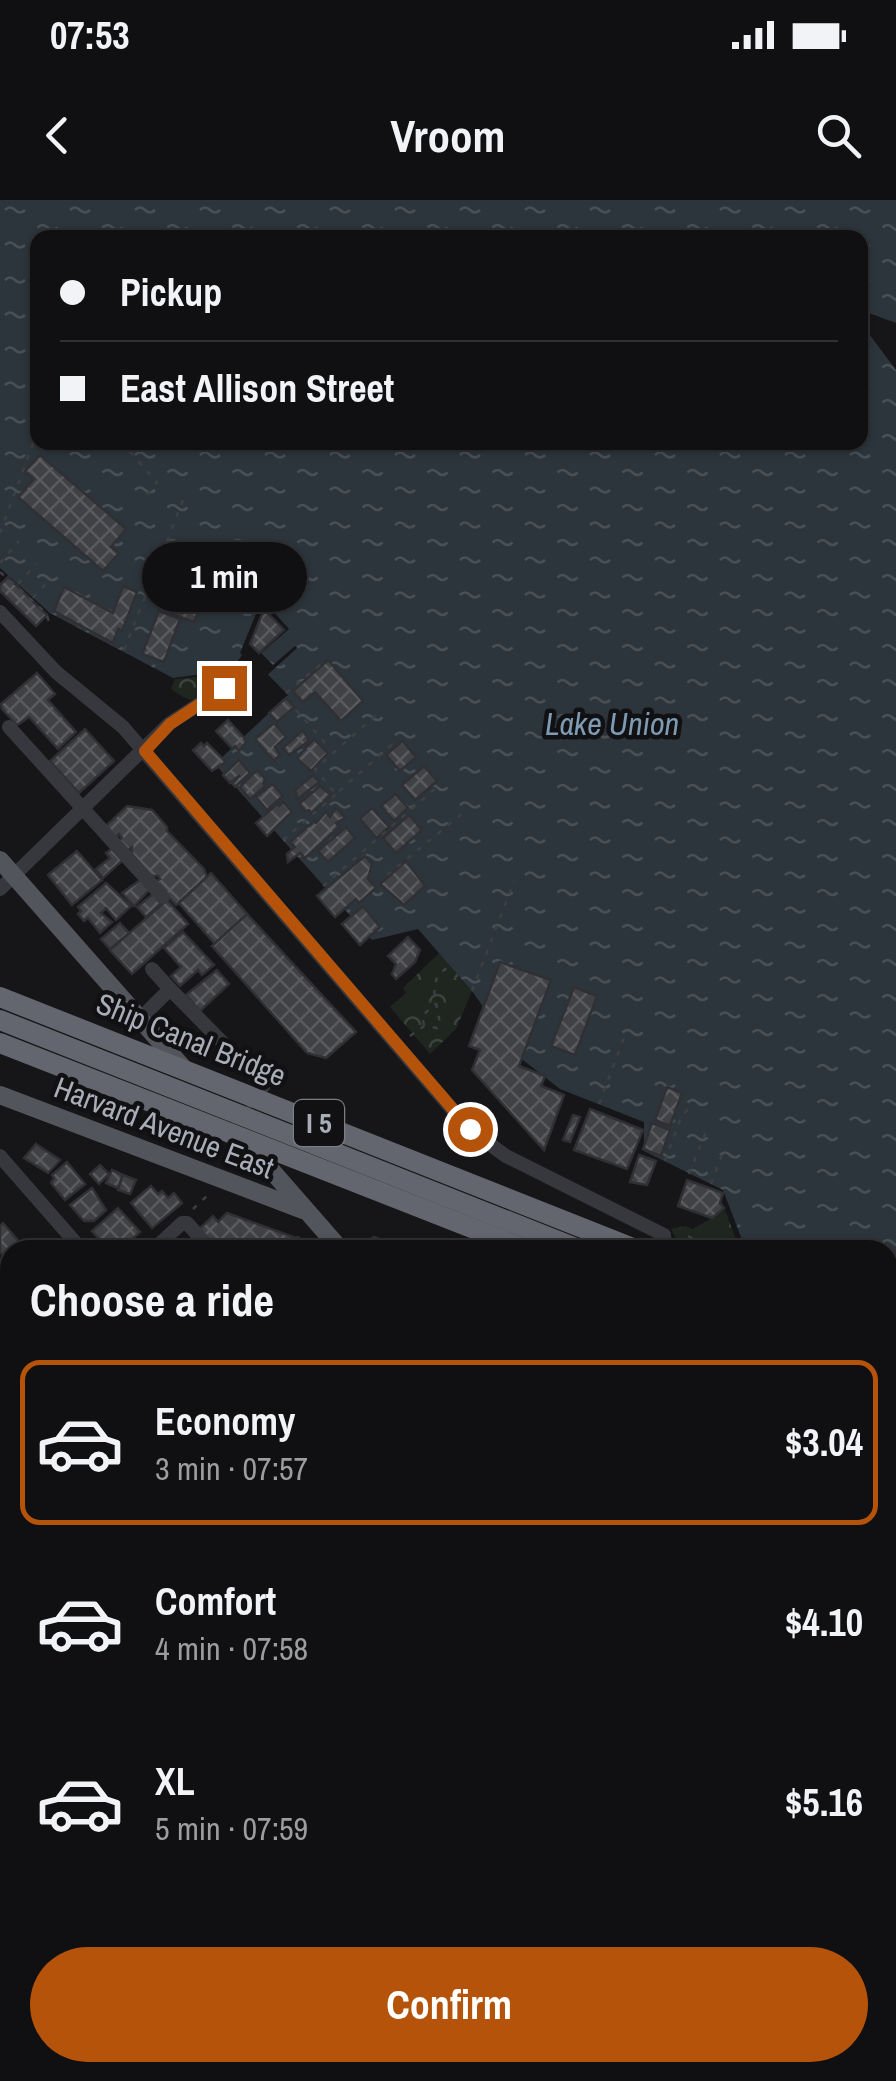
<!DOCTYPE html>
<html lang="en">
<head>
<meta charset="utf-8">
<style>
	:root { --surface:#101012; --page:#19191b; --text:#f1f3f6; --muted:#9c9d9f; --line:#303032; --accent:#b45309 }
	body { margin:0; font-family:"Archivo Narrow",sans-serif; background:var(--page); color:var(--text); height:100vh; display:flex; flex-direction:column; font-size:38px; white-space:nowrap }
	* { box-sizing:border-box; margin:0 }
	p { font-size:32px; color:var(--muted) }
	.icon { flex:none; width:55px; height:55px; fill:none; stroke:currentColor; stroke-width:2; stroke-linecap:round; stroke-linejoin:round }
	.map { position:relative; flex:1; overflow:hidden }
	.drawer { position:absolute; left:0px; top:1040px; width:898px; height:842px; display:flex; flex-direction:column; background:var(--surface); border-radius:30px 30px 0 0; box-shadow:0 2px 8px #0004,0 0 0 2px var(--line) }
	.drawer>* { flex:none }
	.hud { position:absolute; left:30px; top:30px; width:838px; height:220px; border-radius:20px; box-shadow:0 2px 8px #0004,0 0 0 2px var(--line); display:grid; align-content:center; height:220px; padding:0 30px; background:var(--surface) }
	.end { position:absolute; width:45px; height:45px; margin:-22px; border:12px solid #b45309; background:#fff; box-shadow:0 0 0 5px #fff }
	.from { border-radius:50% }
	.bubble { position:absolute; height:70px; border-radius:35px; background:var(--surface); box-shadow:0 2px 8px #0004,0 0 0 2px var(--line); font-size:32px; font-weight:700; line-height:70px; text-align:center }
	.hud b { display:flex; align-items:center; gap:35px; height:95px; font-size:38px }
	.hud b+b { border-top:2px solid var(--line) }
	.hud i { width:25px; height:25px; background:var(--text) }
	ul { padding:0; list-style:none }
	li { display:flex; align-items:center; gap:30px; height:165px; margin:0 20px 15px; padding:0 10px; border:5px solid transparent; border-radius:20px }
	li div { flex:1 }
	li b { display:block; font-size:38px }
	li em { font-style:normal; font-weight:700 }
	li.current { border-color:var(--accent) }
	li>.icon { width:90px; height:90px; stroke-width:1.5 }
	h2 { padding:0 30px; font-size:45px; line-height:120px }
	.primary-button { display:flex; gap:20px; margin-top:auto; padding:20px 30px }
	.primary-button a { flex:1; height:115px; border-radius:60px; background:var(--accent); color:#fff; font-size:40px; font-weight:700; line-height:115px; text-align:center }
	.status { display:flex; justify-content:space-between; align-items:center; height:70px; padding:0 50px; background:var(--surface); direction:ltr }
	.status svg { height:28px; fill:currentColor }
	header { display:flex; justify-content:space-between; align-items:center; height:130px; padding:0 30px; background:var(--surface); font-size:45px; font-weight:700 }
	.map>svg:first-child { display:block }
	.park { fill:url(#park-crowns) }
	.water { fill:url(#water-ripples); fill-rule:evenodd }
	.pier { fill:#161618 }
	.building { fill:url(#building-cross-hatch); stroke:#303034; stroke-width:2.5 }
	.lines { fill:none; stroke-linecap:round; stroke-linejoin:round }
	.path { stroke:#3d3f44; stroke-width:2.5; stroke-dasharray:5 8; stroke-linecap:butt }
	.minor { stroke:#37383d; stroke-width:14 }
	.major { stroke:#53555c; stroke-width:18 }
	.highway { stroke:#63666e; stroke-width:20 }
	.highway-bridge { stroke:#63666e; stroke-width:20 }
	.route { stroke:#b45309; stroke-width:12 }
	.labels { text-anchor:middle; stroke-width:9; stroke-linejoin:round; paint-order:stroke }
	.shield { fill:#111113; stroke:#7b7e86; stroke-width:2.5 }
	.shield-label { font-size:28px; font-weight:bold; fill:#a8adb8 }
	.street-label { font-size:30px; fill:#a8adb8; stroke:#111113 }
	.water-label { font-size:32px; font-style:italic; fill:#7f9bb3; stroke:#111113 }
</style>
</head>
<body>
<div class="status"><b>07:53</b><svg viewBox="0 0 49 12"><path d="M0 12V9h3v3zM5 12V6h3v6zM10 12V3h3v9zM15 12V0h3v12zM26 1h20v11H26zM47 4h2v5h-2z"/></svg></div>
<header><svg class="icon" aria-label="back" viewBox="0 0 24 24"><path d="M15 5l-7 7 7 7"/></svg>Vroom<svg class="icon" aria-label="search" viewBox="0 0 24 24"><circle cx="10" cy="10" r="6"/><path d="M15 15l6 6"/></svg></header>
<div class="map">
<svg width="896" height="1881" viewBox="0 0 896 1881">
	<defs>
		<pattern id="park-crowns" width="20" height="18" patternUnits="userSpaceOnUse" patternTransform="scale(2.5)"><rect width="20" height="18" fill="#1e261f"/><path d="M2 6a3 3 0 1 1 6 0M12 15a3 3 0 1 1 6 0" fill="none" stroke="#3c433d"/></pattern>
		<pattern id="water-ripples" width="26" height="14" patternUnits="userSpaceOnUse" patternTransform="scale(2.5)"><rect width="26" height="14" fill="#2c353c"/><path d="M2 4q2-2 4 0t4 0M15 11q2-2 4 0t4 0" fill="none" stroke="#485056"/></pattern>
		<pattern id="building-cross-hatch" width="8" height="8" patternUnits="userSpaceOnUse" patternTransform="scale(2.5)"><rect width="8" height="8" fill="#404145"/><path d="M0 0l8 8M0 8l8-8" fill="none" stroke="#595a5e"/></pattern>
	</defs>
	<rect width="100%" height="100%" fill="#161618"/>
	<g class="park">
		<path d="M215 475 213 492C195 505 188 501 171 489L175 479Z"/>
		<path d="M439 753 472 791 456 829 430 854 390 807 406 793 403 788Z"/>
		<path d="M725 1010 740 1050H682L671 1029 685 1026 693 1029Z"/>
	</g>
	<g class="water">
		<path d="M0 0H896V123L869 113 863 126 896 170V1746L888 1760V1050H746L723 990 644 951V922L560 889 518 856 472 791 418 729 372 740 215 564 288 495 245 451 231 470 173 478 50 413 0 368ZM38 38H860V242H38Z"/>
		<path d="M10 1472V1872L656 1873 637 1881H0V1474Z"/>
	</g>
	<path class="pier" d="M262 399 289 429 261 453 273 465 295 446 297 448 264 478 240 453Z"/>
	<g class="building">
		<path d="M40 255 126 329 111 347 119 353 103 371 18 297 34 279 25 271Z"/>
		<path d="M155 364 163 367 152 393 145 390Z"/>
		<path d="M176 366 211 379 194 422 159 409Z"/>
		<path d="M8 377 47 415 36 426 0 391V385Z"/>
		<path d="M123 386 137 392 122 431 118 429 113 443 54 411 64 387 113 413Z"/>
		<path d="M264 409 284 430 259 453 250 444Z"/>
		<path d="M159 411 180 419 164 462 142 454Z"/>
		<path d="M328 460 363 501 341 521 315 492 303 502 293 491Z"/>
		<path d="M37 473 55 494 48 500 76 532 58 549 29 517 17 525 2 509 1 504Z"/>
		<path d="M286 498 294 507 277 522 269 513Z"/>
		<path d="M228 520 247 541 239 551 235 546 232 548 216 531Z"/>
		<path d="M274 523 286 537 275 547 280 555 274 561 255 539Z"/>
		<path d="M85 529 114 561 79 593 50 561Z"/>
		<path d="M303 530 309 541 289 555 283 548Z"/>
		<path d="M314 539 328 553 311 571 297 558Z"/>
		<path d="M402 541 416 557 400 571 386 555Z"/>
		<path d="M201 543 204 546 207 543 226 562 212 571 193 550Z"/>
		<path d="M239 560 250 573 235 587 232 583 240 575 230 583 223 575Z"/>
		<path d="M424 566 437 581 415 600 402 585Z"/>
		<path d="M257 570 266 580 263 583 265 586 250 599 240 587Z"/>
		<path d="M313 575 319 582 298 599 295 590Z"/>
		<path d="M272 584 283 596 267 610 256 597Z"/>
		<path d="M320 586 331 595 312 613 309 610 306 612 299 604Z"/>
		<path d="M395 594 408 608 394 621 381 606Z"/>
		<path d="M283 602 292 612 267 636 256 623 277 604 279 606Z"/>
		<path d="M127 606 152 610 167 627V631L204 669 207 677 176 705 155 682 160 679 158 676H150L132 655V647L127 651 119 641 122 638 119 634 116 637 106 626Z"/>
		<path d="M336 608 345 618 336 623 339 627 305 658 300 653 288 662 287 654 295 647 290 642 314 621 316 623 326 612 330 617Z"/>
		<path d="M372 608 389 627 377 638 360 619Z"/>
		<path d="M409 615 422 630 396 653 383 638Z"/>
		<path d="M346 627 355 638 328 662 318 651Z"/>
		<path d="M113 648 123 660 103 678 96 669 110 658 106 653Z"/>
		<path d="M77 651 102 680 72 705 48 675Z"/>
		<path d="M365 656 372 664 368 679 376 688 359 703 356 699 335 717 317 696Z"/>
		<path d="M406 661 425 686 404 705 380 684Z"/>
		<path d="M211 673 247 714 215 744 179 703Z"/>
		<path d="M142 679 151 688 134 706 122 693Z"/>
		<path d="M106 683 131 706 116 720 106 708 101 713 112 722 100 733 88 718 84 721 78 714 81 711 78 707Z"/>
		<path d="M153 694 161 704 146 717 137 707Z"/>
		<path d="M167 700 188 724 132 774 110 750Z"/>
		<path d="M363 706 380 727 360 745 342 724Z"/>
		<path d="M247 714 356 832 326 858 307 853 212 746Z"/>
		<path d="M120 723 129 733 110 749 101 739Z"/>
		<path d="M183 732 214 765 202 775 198 770 180 786 171 776 181 767 164 748Z"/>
		<path d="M408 737 420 750 415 762 396 779 392 774 396 764 388 756Z"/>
		<path d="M500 762 551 780 519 866 545 876 541 886 564 895 544 950 472 870 480 850 469 846Z"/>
		<path d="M217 770 229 784 200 811 186 795Z"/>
		<path d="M574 787 597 796 575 855 551 846Z"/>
		<path d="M667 887 682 893 670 926 655 920Z"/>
		<path d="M590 909 643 930 627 969 574 950Z"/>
		<path d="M573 915 580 917 570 942 563 940Z"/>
		<path d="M652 923 670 930 661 956 643 949Z"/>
		<path d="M36 944 60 960 48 973 24 958Z"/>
		<path d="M639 955 656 961 647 985 630 982Z"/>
		<path d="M67 962 85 984 65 1000 51 983 54 978 52 975Z"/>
		<path d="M100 965 109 974 99 984 90 974Z"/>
		<path d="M112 970 123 975 118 988 106 983Z"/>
		<path d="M123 975 136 980 130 994 118 990Z"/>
		<path d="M687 980 723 993 720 1003 724 1008 712 1018 678 1006Z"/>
		<path d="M151 986 158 994 162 991 168 998 174 993 182 1003 152 1028 131 1003Z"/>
		<path d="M92 988 106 1010 94 1021H84L70 1005Z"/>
		<path d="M118 1008 140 1032 120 1050H109L92 1031Z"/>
		<path d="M227 1013 296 1038 283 1050H218L199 1029 213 1016 218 1022Z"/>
		<path d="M3 1023 21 1044 10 1050 5 1058 0 1052V1026Z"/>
		<path d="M298 1037 309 1050H283L296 1038Z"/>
		<path d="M374 1037 407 1050H374L367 1042Z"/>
		<path d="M2 1066 10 1077V1098L4 1103 0 1098Z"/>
		<path d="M10 1163V1184L0 1193V1170Z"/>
		<path d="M10 1191V1222L0 1210V1199Z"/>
		<path d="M10 1475V1492L0 1494V1476Z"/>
		<path d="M896 1771V1810L888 1817V1781Z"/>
		<path d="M480 1872H502L505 1881H484Z"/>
		<path d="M530 1872H621L622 1881H529Z"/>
		<path d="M664 1872H693L697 1881H667Z"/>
	</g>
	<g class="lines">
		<g class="path">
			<path d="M121 242 157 282 144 299"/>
			<path d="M0 333 38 230"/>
			<path d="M0 363 19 341"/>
			<path d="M0 372 46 413 51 428"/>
			<path d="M18 384 36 364"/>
			<path d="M33 398 51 378"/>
			<path d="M124 450 185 295"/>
			<path d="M205 475 207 484"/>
			<path d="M286 493 326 460"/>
			<path d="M296 510 325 543"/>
			<path d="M375 516 315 569 336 594 397 540"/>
			<path d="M283 640 335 595"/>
			<path d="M387 675 463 613"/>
			<path d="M323 686 437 587"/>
			<path d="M472 791 514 681"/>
			<path d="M424 825 422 816 435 804"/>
			<path d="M410 836 424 826 437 828 440 825C438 803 425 782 447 768"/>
			<path d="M599 904 625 835"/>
			<path d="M665 961 681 917 689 908"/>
			<path d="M689 974 707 929"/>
			<path d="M711 984 723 952"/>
			<path d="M193 1009 207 996"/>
			<path d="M688 1036 712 1050"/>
			<path d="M677 1042 688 1049"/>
			<path d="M0 1514 8 1570"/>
			<path d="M888 1640 896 1650"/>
			<path d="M888 1694 896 1704"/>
			<path d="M503 1872 507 1881"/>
			<path d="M521 1872 524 1881"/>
			<path d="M695 1872 699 1881"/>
			<path d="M436 1877 438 1881"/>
		</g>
		<g class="minor">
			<path d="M0 412 56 472 123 527 469 929 506 956 664 1035 666 1050"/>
			<path d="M9 527 163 697"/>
			<path d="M0 689 170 523 224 488"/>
			<path d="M152 769 170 789"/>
			<path d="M140 819 170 789 264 885 251 901"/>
			<path d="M0 956 82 1050"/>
			<path d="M153 1050 182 1023H187L211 1050"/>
			<path d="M0 1246 10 1257"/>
			<path d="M0 1325 10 1324"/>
			<path d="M0 1431 10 1429"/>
			<path d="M888 1844 896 1841"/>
			<path d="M770 1881 799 1872"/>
		</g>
		<g class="major">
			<path d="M0 660 185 870"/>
			<path d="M0 895 303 1010"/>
			<path d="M244 939 341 1050"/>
			<path d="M888 1669 896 1679"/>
			<path d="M874 1881 896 1869"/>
		</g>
		<g class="highway">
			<path d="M888 1150 896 1153"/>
			<path d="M888 1172 896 1176"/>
			<path d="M888 1192 896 1195"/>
		</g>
		<g class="highway-bridge">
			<path d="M0 797 638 1050"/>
			<path d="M0 820 581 1050"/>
			<path d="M0 843 528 1050"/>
		</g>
	</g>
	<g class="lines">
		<path class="route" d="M224 488 170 524 145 551 470 929"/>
	</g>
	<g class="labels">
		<rect class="shield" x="294" y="900" width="50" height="46" rx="8"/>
		<g class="shield-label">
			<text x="319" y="933">I 5</text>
		</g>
		<g class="street-label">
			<text transform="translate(191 840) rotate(22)" y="10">Ship Canal Bridge</text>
			<text transform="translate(164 928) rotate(21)" y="10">Harvard Avenue East</text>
		</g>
		<g class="water-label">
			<text x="612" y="535">Lake Union</text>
		</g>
	</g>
</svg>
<i class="end from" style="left:470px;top:929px"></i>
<i class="end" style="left:224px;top:488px"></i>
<div class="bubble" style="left:142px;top:342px;width:165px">1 min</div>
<div class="hud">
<b><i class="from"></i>Pickup</b>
<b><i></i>East Allison Street</b>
</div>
<section class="drawer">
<h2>Choose a ride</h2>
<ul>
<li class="current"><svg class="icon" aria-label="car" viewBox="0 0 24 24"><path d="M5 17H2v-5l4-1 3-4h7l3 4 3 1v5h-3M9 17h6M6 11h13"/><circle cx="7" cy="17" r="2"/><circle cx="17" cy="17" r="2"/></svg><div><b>Economy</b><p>3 min · 07:57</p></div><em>$3.04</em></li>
<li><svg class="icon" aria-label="car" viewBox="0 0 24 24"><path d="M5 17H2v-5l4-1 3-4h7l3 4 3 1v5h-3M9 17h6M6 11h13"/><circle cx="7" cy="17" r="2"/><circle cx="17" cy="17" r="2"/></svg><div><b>Comfort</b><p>4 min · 07:58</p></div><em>$4.10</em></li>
<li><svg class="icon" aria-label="car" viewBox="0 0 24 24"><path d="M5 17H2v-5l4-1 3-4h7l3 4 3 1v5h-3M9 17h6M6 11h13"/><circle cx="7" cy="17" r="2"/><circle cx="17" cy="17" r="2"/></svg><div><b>XL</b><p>5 min · 07:59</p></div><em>$5.16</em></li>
</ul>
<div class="primary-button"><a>Confirm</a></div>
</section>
</div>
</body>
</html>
